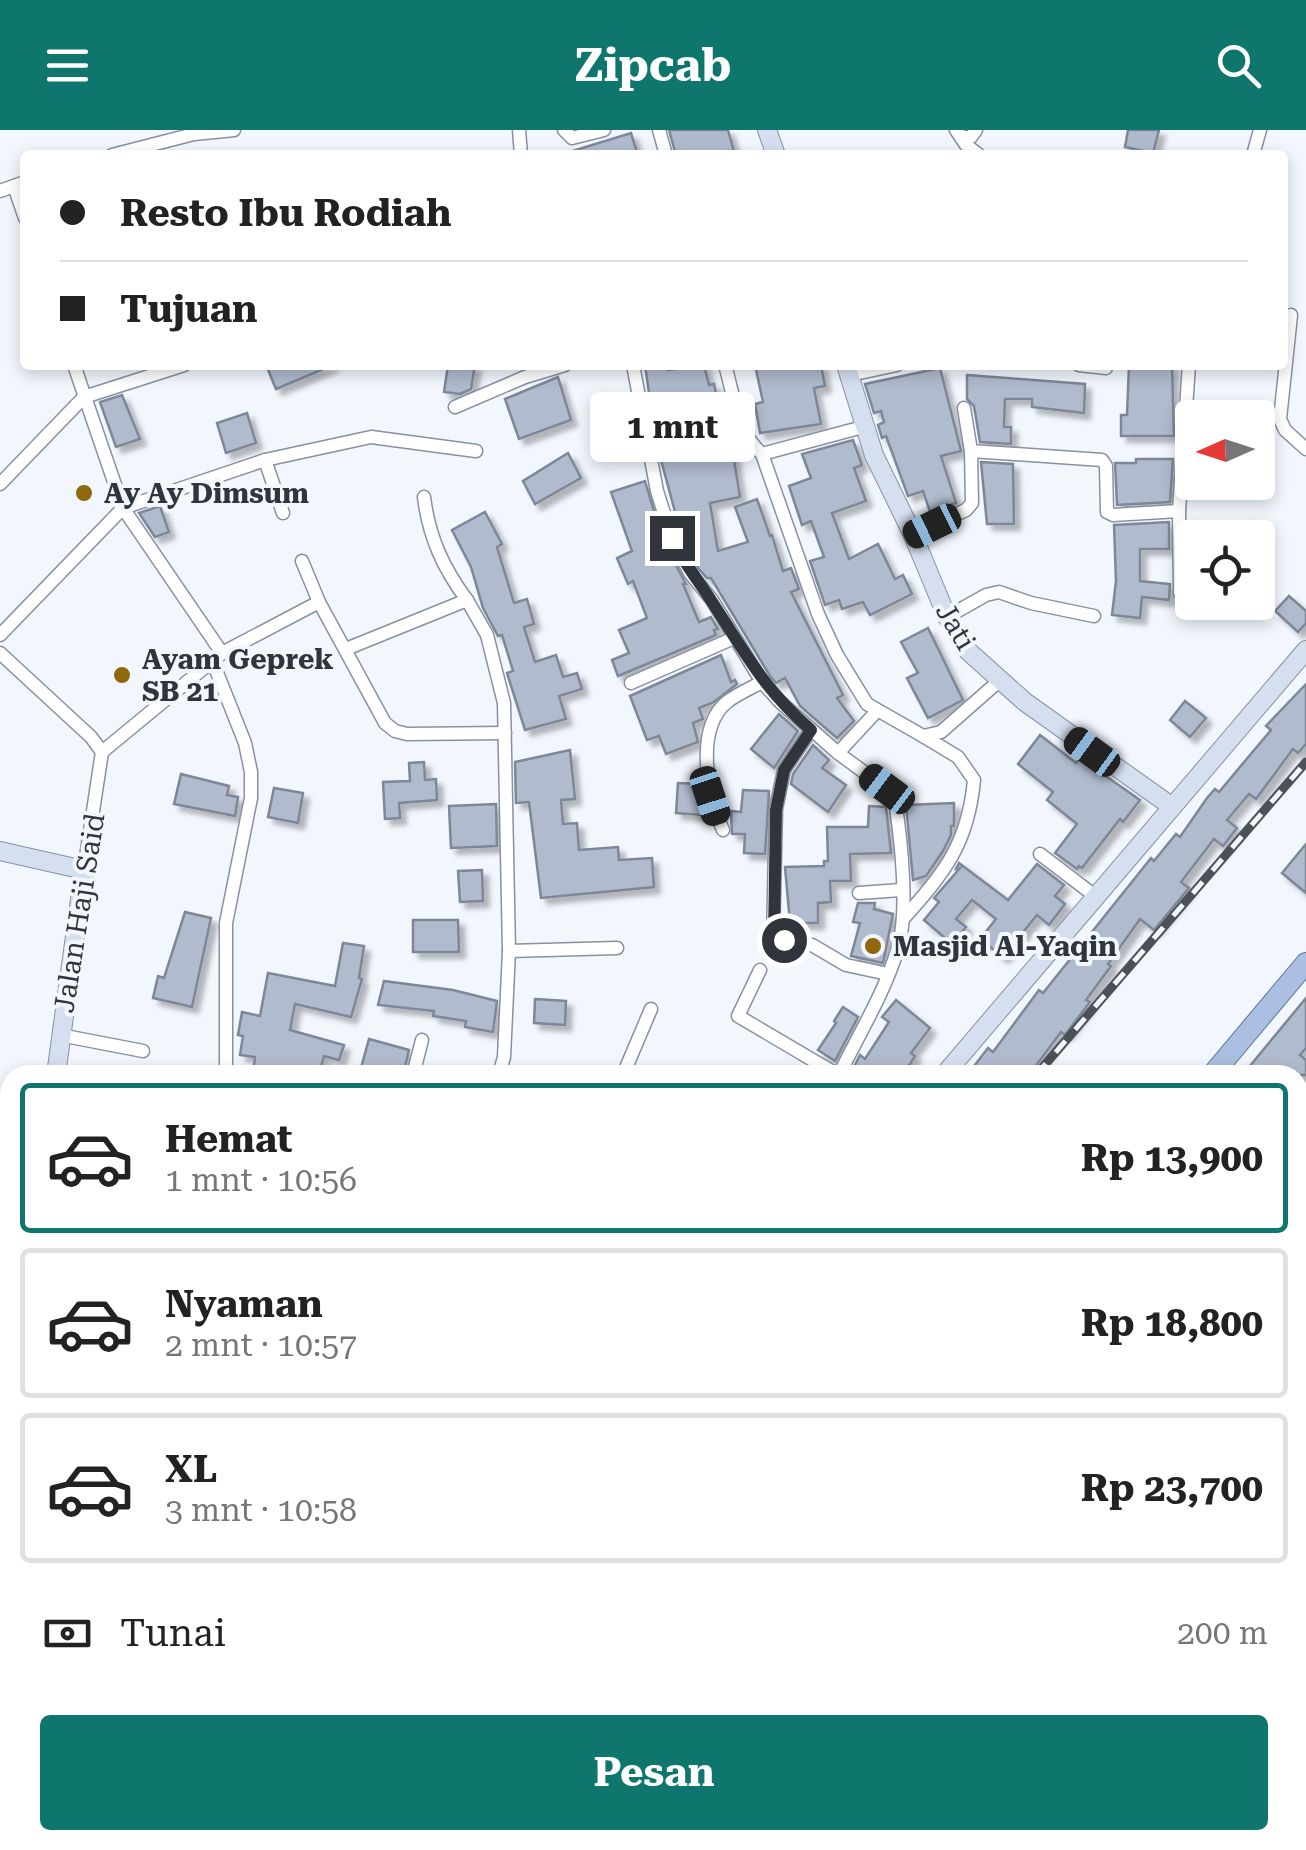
<!DOCTYPE html>
<html lang="id">
<head>
<meta charset="utf-8">
<style>
	:root { --surface:#fff; --page:#f6f6f6; --text:#222; --muted:#767676; --line:#e0e0e0; --accent:#0f766e }
	body { margin:0; font-family:"Roboto Serif",serif; background:var(--page); color:var(--text); height:100vh; display:flex; flex-direction:column; font-size:38px; white-space:nowrap }
	* { box-sizing:border-box; margin:0 }
	p { font-size:32px; color:var(--muted) }
	.icon { flex:none; width:55px; height:55px; fill:none; stroke:currentColor; stroke-width:2; stroke-linecap:round; stroke-linejoin:round }
	.map { position:relative; flex:1; overflow:hidden }
	.details { position:absolute; left:0px; top:935px; width:1308px; height:785px; display:flex; flex-direction:column; background:var(--surface); border-radius:30px 30px 0 0; box-shadow:0 5px 15px #0003 }
	.details>* { flex:none }
	.guide { position:absolute; left:20px; top:20px; width:1268px; height:220px; border-radius:10px; box-shadow:0 5px 15px #0003; display:grid; align-content:center; height:220px; padding:0 40px; background:var(--surface) }
	.needle { width:65px; rotate:267deg }
	.fabs { position:absolute; left:1175px; top:270px; display:grid; gap:20px }
	.fabs a { display:grid; place-items:center; width:100px; height:100px; border-radius:10px; background:var(--surface); box-shadow:0 5px 15px #0003; font-size:50px }
	.end { position:absolute; width:45px; height:45px; margin:-22px; border:12px solid #30343b; background:#fff; box-shadow:0 0 0 5px #fff }
	.from { border-radius:50% }
	.bubble { position:absolute; height:70px; border-radius:10px; background:var(--surface); box-shadow:0 5px 15px #0003; font-size:32px; font-weight:700; line-height:70px; text-align:center }
	.car { position:absolute; width:30px; height:60px; margin:-30px -15px; border-radius:12px; box-shadow:0 0 8px 2px #0007; background:linear-gradient(#222 24%,#8ab4d8 0 40%,#222 0 76%,#8ab4d8 0 86%,#222 0) }
	.guide b { display:flex; align-items:center; gap:35px; height:95px; font-size:38px }
	.guide b+b { border-top:2px solid var(--line) }
	.guide i { width:25px; height:25px; background:var(--text) }
	ul { padding:18px 0 0; list-style:none }
	li { display:flex; align-items:center; gap:30px; height:150px; margin:0 20px 15px; padding:0 20px; border:5px solid var(--line); border-radius:10px }
	li div { flex:1 }
	li b { display:block; font-size:38px }
	li em { font-style:normal; font-weight:700 }
	li.selected { border-color:var(--accent) }
	li>.icon { width:90px; height:90px; stroke-width:1.5 }
	.pay { display:flex; align-items:center; gap:25px; height:110px; padding:0 40px; font-size:38px }
	.pay p { margin-inline-start:auto }
	.cta { display:flex; gap:20px; margin-top:auto; padding:20px 40px }
	.cta a { flex:1; height:115px; border-radius:10px; background:var(--accent); color:#fff; font-size:40px; font-weight:700; line-height:115px; text-align:center }
	header { display:flex; justify-content:space-between; align-items:center; height:130px; padding:0 40px; background:var(--accent); color:#fff; font-size:45px; font-weight:700 }
	.map>svg:first-child { display:block }
	.building { fill:#b0bbcd; stroke:#7d8798; stroke-width:2.5; filter:url(#shadow) }
	.lines { fill:none; stroke-linecap:round; stroke-linejoin:round }
	.lane-casing { stroke:#8791a2; stroke-width:9 }
	.street-casing { stroke:#8791a2; stroke-width:15 }
	.secondary-casing { stroke:#8791a2; stroke-width:20 }
	.primary-casing { stroke:#5b729a; stroke-width:22 }
	.lane { stroke:#fff; stroke-width:6 }
	.street { stroke:#fff; stroke-width:12 }
	.secondary { stroke:#d5dff0; stroke-width:18 }
	.primary { stroke:#aabfe1; stroke-width:20 }
	.rail-casing { stroke:#4c5057; stroke-width:9 }
	.rail { stroke:#f2f7fe; stroke-width:5; stroke-dasharray:15; stroke-linecap:butt }
	.primary-bridge-casing { stroke:#5b729a; stroke-width:22; stroke-linecap:butt }
	.primary-bridge { stroke:#aabfe1; stroke-width:20 }
	.route { stroke:#30343b; stroke-width:12 }
	.poi-dot { fill:#8f670c; stroke:#f2f7fe; stroke-width:4 }
	.labels { text-anchor:middle; stroke-width:8; stroke-linejoin:round; paint-order:stroke }
	.poi-label { font-size:28px; font-weight:bold; fill:#30343b; stroke:#f2f7fe; text-anchor:start }
	.street-label { font-size:28px; fill:#30343b; stroke:#f2f7fe }
</style>
</head>
<body>
<header><svg class="icon" aria-label="menu" viewBox="0 0 24 24"><path d="M4 6h16M4 12h16M4 18h16"/></svg>Zipcab<svg class="icon" aria-label="search" viewBox="0 0 24 24"><circle cx="10" cy="10" r="6"/><path d="M15 15l6 6"/></svg></header>
<div class="map">
<svg width="1306" height="1720" viewBox="0 0 1306 1720">
	<defs>
		<filter id="shadow"><feDropShadow dx="6" dy="6" stdDeviation="2.5" flood-color="#0004"/></filter>
	</defs>
	<rect width="100%" height="100%" fill="#f2f7fe"/>
	<g class="building">
		<path d="M669 0H728L735 25H676Z"/>
		<path d="M1128 0H1159L1153 23 1125 17Z"/>
		<path d="M631 3 638 25H570L569 22Z"/>
		<path d="M266 235H333L276 259Z"/>
		<path d="M448 235H475L471 259 460 264 444 262Z"/>
		<path d="M645 235H667L668 240 704 235 709 255 714 254 720 283 706 286 712 315 731 311 740 367 710 373 718 421 748 412 735 377 757 369 770 406 772 405 783 441 791 438 799 459 791 462 843 565 837 568 854 591 837 608 800 576 785 548 776 553 770 546 711 448H707L698 438 681 404 661 330 671 328 665 294 656 296 652 284Z"/>
		<path d="M755 235H784L785 238 821 235 825 256 814 258 821 294 760 303 755 274 763 272Z"/>
		<path d="M1129 235H1172L1174 306H1121V285H1127Z"/>
		<path d="M940 238 961 321 941 326 956 373 930 382 923 361 908 366 886 306 882 308 878 295 884 292 881 281 874 283 865 254Z"/>
		<path d="M967 245 1085 254 1084 283 1032 277V269H1005L1004 297H1011V314L980 312 974 276 967 269Z"/>
		<path d="M558 247 571 290 519 309 505 269Z"/>
		<path d="M122 265 140 309 116 317 100 272Z"/>
		<path d="M247 283 256 313 226 323 217 293Z"/>
		<path d="M853 310 862 335 854 338 866 371 832 383 849 429 878 414 895 449 903 445 912 464 870 485 863 472 842 479 839 470 825 475 810 431 824 427 811 391 802 395 789 356 811 348 802 324Z"/>
		<path d="M568 323 581 348 535 374 523 351Z"/>
		<path d="M1136 329H1173L1170 372 1117 375 1115 333H1136Z"/>
		<path d="M981 332 1013 334 1014 394H987Z"/>
		<path d="M645 351 663 411 686 454H683L699 492 711 487 718 499 714 500 716 505 618 546 612 530 629 523 619 500 647 488 633 451 628 454 617 428 632 421 611 362Z"/>
		<path d="M160 376 169 402 155 407 139 383Z"/>
		<path d="M485 382 502 414 497 417 514 473 527 469 534 494 524 497 535 532 556 525 563 547 577 543 582 559 559 566 566 589 525 600 507 543 513 541 502 505 498 506 483 478 471 437 452 400Z"/>
		<path d="M1169 392V419H1140V451L1170 454 1169 470 1142 467 1140 488 1112 485 1116 451 1114 395Z"/>
		<path d="M1289 466 1306 481V493L1298 502 1275 481Z"/>
		<path d="M928 498 963 570 928 588 907 548 918 543 901 512Z"/>
		<path d="M721 525 731 552 735 550 737 554 714 572 699 578 703 589 693 593 698 612 666 624 659 606 647 610 630 566Z"/>
		<path d="M1306 554V614L1298 623 1293 619 1256 669 1249 664 1227 690 1237 698 1223 716 1214 709 1181 752 1189 758 1154 800 1140 789 1108 834 1111 836 1086 870 1090 872 1065 905 1061 902 1029 945H977L971 940 988 918 993 922 1039 860 1043 863 1151 728 1154 731 1176 704 1180 707 1207 668 1215 659 1219 662 1271 600 1266 596Z"/>
		<path d="M1185 571 1206 588 1190 607 1170 590Z"/>
		<path d="M779 584 798 601 774 638 751 619Z"/>
		<path d="M1040 605 1076 633 1080 628 1140 670 1123 692 1120 689 1082 738 1079 736 1077 739 1055 723 1077 694 1047 670 1053 662 1018 634Z"/>
		<path d="M813 615 829 630 822 638 846 655 828 682 791 654 793 644Z"/>
		<path d="M570 620 575 669 561 670 563 694 577 693 579 720 618 717 619 730 652 728 654 757 541 768 529 672 516 673 515 632Z"/>
		<path d="M424 632 425 650 436 649 437 670 399 673 400 688 385 689 383 652 410 651 409 633Z"/>
		<path d="M181 644 229 656 227 665 238 667 235 686 174 674Z"/>
		<path d="M678 653 699 654 702 685 676 683Z"/>
		<path d="M274 658 303 663 298 693 268 687Z"/>
		<path d="M743 660 769 661 765 724 744 723 745 704H732L731 681 741 682Z"/>
		<path d="M954 673V696H951V705L943 721 926 746 913 750 906 675Z"/>
		<path d="M496 674 497 716 451 718 449 676Z"/>
		<path d="M869 676 886 677 891 723 850 724 851 751H830L831 772 818 773V793H790L785 737 824 736V731H828L827 697H868Z"/>
		<path d="M1306 714V763L1282 743Z"/>
		<path d="M959 733 1008 770 1037 734 1064 755 1055 766 1065 774 1049 795 1037 785 1003 827 980 809 996 789 972 770 956 789 966 797 952 814 924 790 939 772 934 768 960 738 956 739Z"/>
		<path d="M482 740 483 771 460 772 458 741Z"/>
		<path d="M858 773H875L874 779 893 784 883 833 851 826 860 793 853 792Z"/>
		<path d="M185 782 211 788 192 877 153 868 158 846 164 848Z"/>
		<path d="M413 790H458L459 822H413Z"/>
		<path d="M343 813 364 816 359 848 362 849 351 887 295 874 290 900 344 915 339 930 324 926 319 945 253 943 255 927 240 925 243 906 238 905 242 882 260 886 268 843 335 856Z"/>
		<path d="M384 851 453 860 497 871 493 902 465 897 466 891 433 886 434 881 378 875Z"/>
		<path d="M1306 868V918L1300 925 1306 930V945H1258L1249 937Z"/>
		<path d="M535 869 566 871 565 895 534 893Z"/>
		<path d="M896 870 930 898 911 923 915 926 903 945H850L860 925 865 929 889 892 882 887Z"/>
		<path d="M843 877 858 887 835 931 818 920 836 893 834 891Z"/>
		<path d="M369 909 409 920 403 945H359Z"/>
	</g>
	<g class="lines">
		<defs>
			<g id="lane">
				<path d="M1298 1467 1306 1466"/>
				<path d="M1298 1529H1306"/>
				<path d="M1298 1629H1306"/>
				<path d="M706 1710 710 1720"/>
				<path d="M931 1718 990 1715 992 1720"/>
			</g>
			<g id="street">
				<path d="M519 0 521 25"/>
				<path d="M564 0 572 8 604 0"/>
				<path d="M659 0 666 25"/>
				<path d="M956 0 966 15 979 25"/>
				<path d="M963 7H971L976 0"/>
				<path d="M112 25 194 4 234 0"/>
				<path d="M1253 25 1260 0"/>
				<path d="M14 56 25 88"/>
				<path d="M0 61 25 52"/>
				<path d="M1291 185 1280 289 1285 300 1306 319"/>
				<path d="M74 235 123 378 222 523"/>
				<path d="M633 235 657 361 672 408 690 443 712 470 762 552 779 571 838 623 887 659 895 670C901 709 909 781 898 818 885 862 859 904 839 945"/>
				<path d="M725 235C734 266 737 302 762 324L818 484 837 525 867 574 923 606 941 602 999 551"/>
				<path d="M1079 235 1106 238"/>
				<path d="M850 245 897 235"/>
				<path d="M455 277 525 247 565 235"/>
				<path d="M971 321 1102 330 1106 336 1107 382 1113 385 1179 381"/>
				<path d="M762 324 863 297"/>
				<path d="M0 354 84 267 184 235"/>
				<path d="M283 383 265 330 371 307 476 321"/>
				<path d="M913 405 966 380 972 373 971 321 964 278"/>
				<path d="M302 431 319 472 385 593 395 601 407 604 505 603"/>
				<path d="M1180 463 1179 381 1189 235"/>
				<path d="M467 470 487 505 504 573 509 821 504 927 499 945"/>
				<path d="M947 487 986 465 999 462 1031 473 1094 486"/>
				<path d="M0 505 123 378 265 330"/>
				<path d="M346 519 467 470C443 438 429 407 424 367"/>
				<path d="M0 523 91 607 102 622 84 740"/>
				<path d="M212 530 245 613 251 642V668L226 793V945"/>
				<path d="M631 553 734 508"/>
				<path d="M811 600 784 640 776 679 773 806 812 815 846 835 888 844"/>
				<path d="M102 622 222 523 319 472"/>
				<path d="M838 623 877 581"/>
				<path d="M723 700C708 667 694 599 727 572 737 564 751 558 762 552"/>
				<path d="M1040 724 1095 766"/>
				<path d="M859 763 901 760"/>
				<path d="M903 789C945 742 968 714 974 650L958 627 923 606"/>
				<path d="M509 821 617 818"/>
				<path d="M760 840 738 886 838 945"/>
				<path d="M60 905 143 921"/>
				<path d="M413 945 422 910"/>
				<path d="M623 945 651 879"/>
				<path d="M0 987 10 988"/>
				<path d="M0 1071 10 1072"/>
				<path d="M1298 1128 1306 1194"/>
				<path d="M0 1154 10 1155"/>
				<path d="M0 1239H10"/>
				<path d="M0 1442 10 1443"/>
				<path d="M0 1539 10 1542"/>
				<path d="M0 1617 10 1620"/>
				<path d="M632 1710V1720"/>
				<path d="M929 1720 930 1710"/>
			</g>
			<g id="secondary">
				<path d="M767 0 776 25"/>
				<path d="M846 235 874 325 913 405 947 487 968 521 1025 572 1171 676"/>
				<path d="M0 721 84 740 56 945"/>
				<path d="M944 945 1306 520"/>
				<path d="M1298 1125H1306"/>
				<path d="M0 1428 10 1361"/>
			</g>
			<g id="primary">
				<path d="M1212 945 1306 833"/>
				<path d="M432 1710 463 1720"/>
				<path d="M1079 1710V1720"/>
				<path d="M1113 1710 1125 1720"/>
				<path d="M143 1720 178 1710"/>
				<path d="M196 1720 277 1710"/>
				<path d="M288 1720 340 1717 390 1720"/>
			</g>
		</defs>
		<use href="#lane" class="lane-casing"/>
		<use href="#street" class="street-casing"/>
		<use href="#secondary" class="secondary-casing"/>
		<use href="#primary" class="primary-casing"/>
		<use href="#lane" class="lane"/>
		<use href="#street" class="street"/>
		<use href="#secondary" class="secondary"/>
		<use href="#primary" class="primary"/>
		<defs>
			<g id="rail">
				<path d="M1036 945 1306 632"/>
				<path d="M382 1720 387 1710"/>
			</g>
		</defs>
		<use href="#rail" class="rail-casing"/>
		<use href="#rail" class="rail"/>
		<defs>
			<path id="primary-bridge" d="M386 1710 431 1720"/>
		</defs>
		<use href="#primary-bridge" class="primary-bridge-casing"/>
		<use href="#primary-bridge" class="primary-bridge"/>
	</g>
	<g class="lines">
		<path class="route" d="M672 408C683 433 700 452 714 475 748 527 763 558 811 600L784 640 776 680 774 806 784 810"/>
	</g>
	<g class="poi-dot">
		<circle cx="84" cy="363" r="10"/>
		<circle cx="122" cy="545" r="10"/>
		<circle cx="873" cy="816" r="10"/>
	</g>
	<g class="labels">
		<g class="poi-label">
			<text x="104" y="373">Ay Ay Dimsum</text>
			<text x="142" y="539">Ayam Geprek<tspan x="142" dy="32">SB 21</tspan></text>
			<text x="893" y="826">Masjid Al-Yaqin</text>
		</g>
		<g class="street-label">
			<text transform="translate(956 496) rotate(59)" y="10">Jati</text>
			<text transform="translate(79 783) rotate(-81)" y="10">Jalan Haji Said</text>
		</g>
	</g>
</svg>
<div class="fabs">
<a><svg class="needle" viewBox="-14 -14 28 28"><path d="M0-13l5 13h-10z" fill="#e53935"/><path d="M0 13l5-13h-10z" fill="#767676"/></svg></a>
<a><svg class="icon" aria-label="locate" viewBox="0 0 24 24"><circle cx="12" cy="12" r="6"/><path d="M12 2v4M12 18v4M2 12h4M18 12h4"/></svg></a>
</div>
<i class="end from" style="left:784px;top:810px"></i>
<i class="end" style="left:672px;top:408px"></i>
<div class="bubble" style="left:590px;top:262px;width:165px">1 mnt</div>
<i class="car" style="left:932px;top:396px;rotate:244deg"></i>
<i class="car" style="left:1092px;top:622px;rotate:306deg"></i>
<i class="car" style="left:887px;top:659px;rotate:307deg"></i>
<i class="car" style="left:710px;top:666px;rotate:162deg"></i>
<div class="guide">
<b><i class="from"></i>Resto Ibu Rodiah</b>
<b><i></i>Tujuan</b>
</div>
<section class="details">
<ul>
<li class="selected"><svg class="icon" aria-label="car" viewBox="0 0 24 24"><path d="M5 17H2v-5l4-1 3-4h7l3 4 3 1v5h-3M9 17h6M6 11h13"/><circle cx="7" cy="17" r="2"/><circle cx="17" cy="17" r="2"/></svg><div><b>Hemat</b><p>1 mnt · 10:56</p></div><em>Rp 13,900</em></li>
<li><svg class="icon" aria-label="car" viewBox="0 0 24 24"><path d="M5 17H2v-5l4-1 3-4h7l3 4 3 1v5h-3M9 17h6M6 11h13"/><circle cx="7" cy="17" r="2"/><circle cx="17" cy="17" r="2"/></svg><div><b>Nyaman</b><p>2 mnt · 10:57</p></div><em>Rp 18,800</em></li>
<li><svg class="icon" aria-label="car" viewBox="0 0 24 24"><path d="M5 17H2v-5l4-1 3-4h7l3 4 3 1v5h-3M9 17h6M6 11h13"/><circle cx="7" cy="17" r="2"/><circle cx="17" cy="17" r="2"/></svg><div><b>XL</b><p>3 mnt · 10:58</p></div><em>Rp 23,700</em></li>
</ul>
<div class="pay"><svg class="icon" aria-label="cash" viewBox="0 0 24 24"><path d="M3 7h18v10H3z"/><circle cx="12" cy="12" r="2"/></svg>Tunai<p>200 m</p></div>
<div class="cta"><a>Pesan</a></div>
</section>
</div>
</body>
</html>
